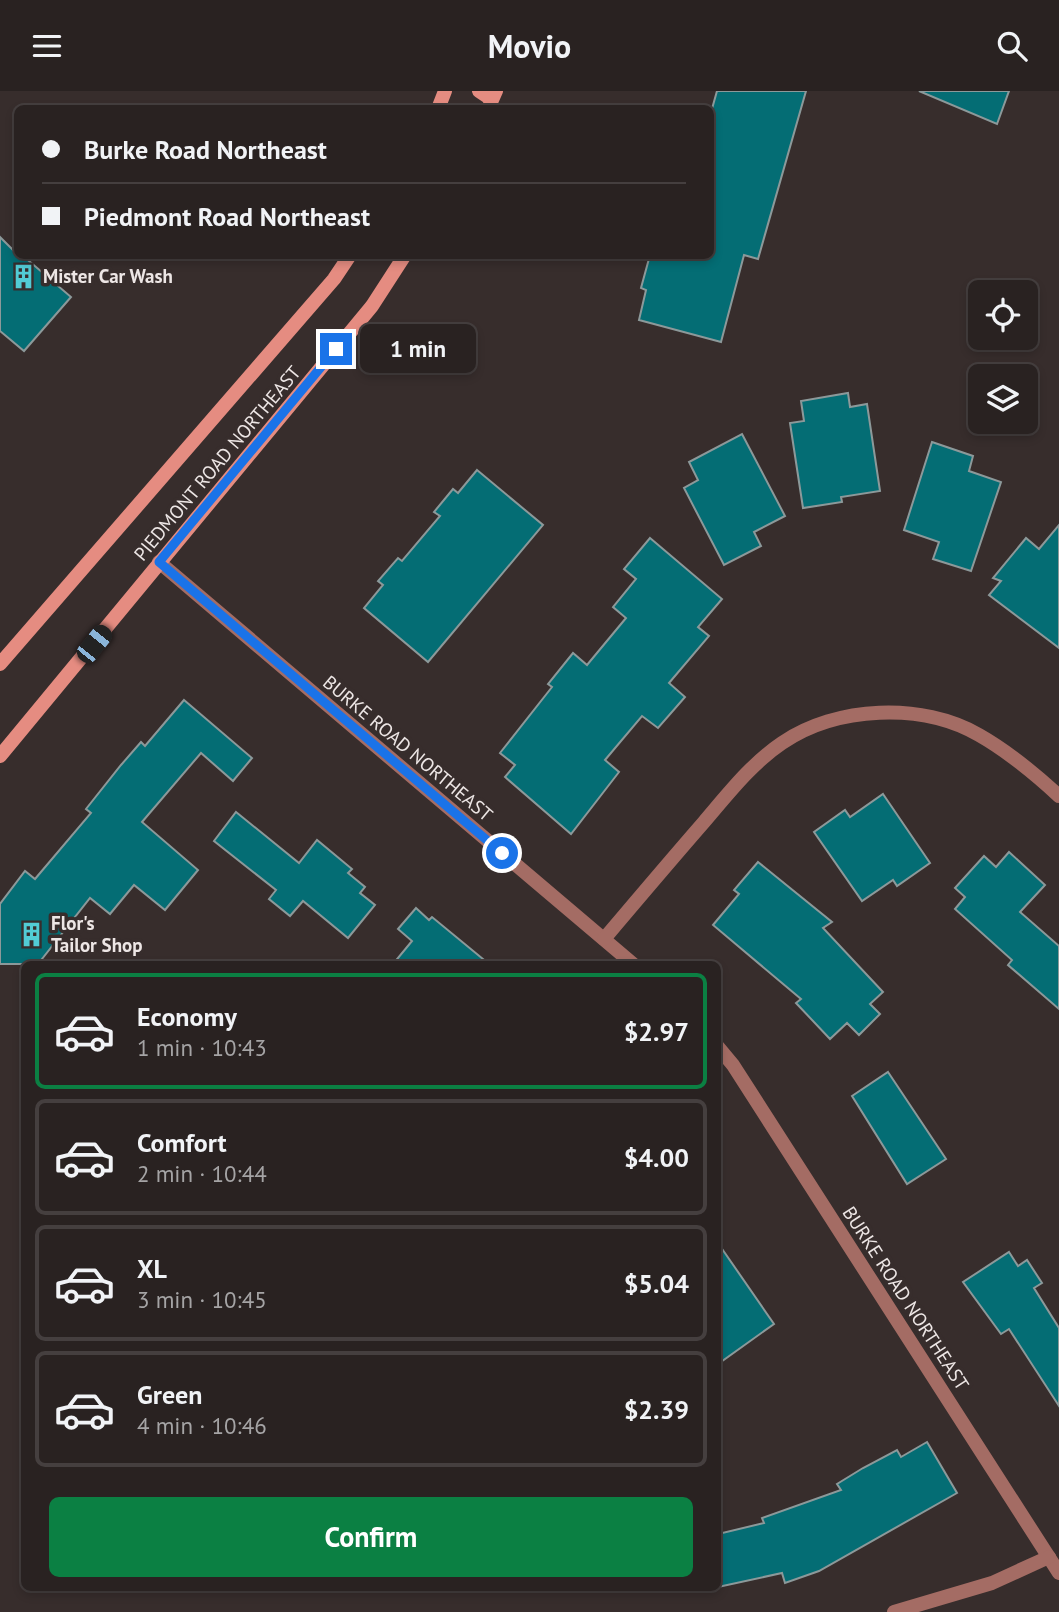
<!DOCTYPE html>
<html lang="en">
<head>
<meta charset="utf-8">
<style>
	:root { --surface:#292221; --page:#312a2a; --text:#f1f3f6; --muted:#a5a4a5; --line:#453f3f; --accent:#0b8043 }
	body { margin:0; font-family:"PT Sans",sans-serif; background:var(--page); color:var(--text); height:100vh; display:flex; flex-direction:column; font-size:26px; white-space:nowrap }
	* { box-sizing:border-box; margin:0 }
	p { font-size:23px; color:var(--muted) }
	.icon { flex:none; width:38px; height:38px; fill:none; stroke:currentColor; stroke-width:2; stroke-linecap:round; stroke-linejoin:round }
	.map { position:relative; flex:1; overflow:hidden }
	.details { position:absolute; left:21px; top:870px; width:700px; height:630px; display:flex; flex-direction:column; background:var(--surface); border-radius:10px; box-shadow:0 4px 10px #0003,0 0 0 2px var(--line) }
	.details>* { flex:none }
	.hud { position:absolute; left:14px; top:14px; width:700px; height:154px; border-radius:10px; box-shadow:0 4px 10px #0003,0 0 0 2px var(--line); display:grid; align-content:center; height:154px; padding:0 28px; background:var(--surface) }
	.buttons { position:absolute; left:968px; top:189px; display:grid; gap:14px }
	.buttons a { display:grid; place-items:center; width:70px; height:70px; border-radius:10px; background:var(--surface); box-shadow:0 4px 10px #0003,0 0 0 2px var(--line); font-size:35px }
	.end { position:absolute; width:32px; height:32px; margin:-16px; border:9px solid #1a73e8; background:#fff; box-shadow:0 0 0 4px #fff }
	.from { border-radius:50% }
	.bubble { position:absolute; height:49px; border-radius:10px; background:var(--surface); box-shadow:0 4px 10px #0003,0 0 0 2px var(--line); font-size:23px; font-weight:700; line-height:49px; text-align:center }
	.car { position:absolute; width:21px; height:42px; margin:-21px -10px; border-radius:9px; box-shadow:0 0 5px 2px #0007; background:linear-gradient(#222 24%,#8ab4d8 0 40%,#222 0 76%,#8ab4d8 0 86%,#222 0) }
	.hud b { display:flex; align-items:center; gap:24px; height:66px; font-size:26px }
	.hud b+b { border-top:2px solid var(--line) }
	.hud i { width:18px; height:18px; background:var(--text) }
	ul { padding:12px 0 0; list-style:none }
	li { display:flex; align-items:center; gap:21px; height:116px; margin:0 14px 10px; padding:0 14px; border:4px solid var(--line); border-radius:10px }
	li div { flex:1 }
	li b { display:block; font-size:26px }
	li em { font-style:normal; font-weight:700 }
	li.current { border-color:var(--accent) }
	li>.icon { width:63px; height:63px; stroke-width:1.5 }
	.primary-button { display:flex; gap:14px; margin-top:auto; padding:14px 28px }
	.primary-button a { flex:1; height:80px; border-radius:10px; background:var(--accent); color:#fff; font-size:28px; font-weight:700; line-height:80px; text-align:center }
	header { display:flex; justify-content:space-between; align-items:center; height:91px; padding:0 28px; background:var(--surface); font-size:32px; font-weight:700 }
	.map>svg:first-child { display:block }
	.building { fill:#046d74; stroke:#8c999a; stroke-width:2 }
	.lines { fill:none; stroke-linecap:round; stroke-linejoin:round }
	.street { stroke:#a46c64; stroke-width:14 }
	.secondary { stroke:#e58c81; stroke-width:14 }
	.route { stroke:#1a73e8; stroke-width:9 }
	.labels { text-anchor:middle; stroke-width:7; stroke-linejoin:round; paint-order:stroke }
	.poi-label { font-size:19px; font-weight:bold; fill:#ede6e5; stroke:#372d2c; text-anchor:start }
	.street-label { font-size:19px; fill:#ede6e5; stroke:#372d2c }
</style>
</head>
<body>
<header><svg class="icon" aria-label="menu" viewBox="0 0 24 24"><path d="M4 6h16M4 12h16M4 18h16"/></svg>Movio<svg class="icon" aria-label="search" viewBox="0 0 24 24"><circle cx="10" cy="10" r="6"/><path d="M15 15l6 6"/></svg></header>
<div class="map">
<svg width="1059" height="1521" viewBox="0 0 1059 1521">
	<rect width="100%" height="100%" fill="#372d2c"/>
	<g class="building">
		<path d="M717 0H806L758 168 744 164 721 251 639 229 646 199 641 197 650 164H710V25Z"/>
		<path d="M919 0H1009L997 33Z"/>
		<path d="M0 146 18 164H22L71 206 24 260 0 240Z"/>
		<path d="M848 302 850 316 867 313 880 400 841 406 842 411 803 417 790 332 804 330 801 310Z"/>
		<path d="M742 343 785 425 754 441 761 455 724 474 684 397 698 389 689 371Z"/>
		<path d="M932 351 973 365 969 380 1001 391 971 480 933 468 939 451 904 439Z"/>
		<path d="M477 379 543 434 428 571 364 517 383 494 378 490 398 467 402 470 440 425 434 421 453 398 458 402Z"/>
		<path d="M1059 434V557L989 504 1001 490 993 487 1026 447 1039 458Z"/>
		<path d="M650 447 722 508 698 536 709 545 669 592 685 606 658 637 642 625 605 669 619 681 571 743 505 686 515 674 500 662 552 596 548 593 573 562 587 574 626 527 613 516 636 488 624 478Z"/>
		<path d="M184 609 252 667 233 690 201 662 142 731 198 779 165 819 134 794 110 823 90 807 38 873H0V813L25 780 35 788 91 722 86 718 121 674 141 651 145 655Z"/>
		<path d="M883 703 930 772 897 795 893 789 862 810 814 741 845 719 850 726Z"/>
		<path d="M236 721 299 772 317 749 352 778 348 782 365 796 360 802 375 814 348 847 303 810 290 825 269 808 276 799 214 750Z"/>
		<path d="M1009 761 1045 794 1020 821 1059 855V918L1008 874 1012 869 955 818 965 806 955 797 984 765 996 776Z"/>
		<path d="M758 771 832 831 823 837 883 901 870 913 880 923 859 944 847 932 830 948 796 912 801 908 713 834 739 803 734 799Z"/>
		<path d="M416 817 429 829 432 826 489 873H393L412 850 398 838Z"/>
		<path d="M888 981 946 1068 907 1093 852 1005Z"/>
		<path d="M718 1152 774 1233 718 1273Z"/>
		<path d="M1009 1161 1018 1175 1027 1169 1042 1192 1034 1197 1059 1237V1315L1009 1238 1001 1243 963 1191Z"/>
		<path d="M927 1351 957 1402 819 1480 785 1492 782 1482 718 1496V1443L764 1432 762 1427 841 1399 837 1393 863 1377 897 1359 901 1366Z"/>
	</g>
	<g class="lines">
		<g class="street">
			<path d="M159 471 633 873"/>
			<path d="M604 848C637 809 670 770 704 731 728 703 751 673 782 652 836 615 922 611 979 644 1009 661 1034 682 1059 705"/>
			<path d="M718 956 733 974 1059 1482"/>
			<path d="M894 1521 992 1492 1049 1466"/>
		</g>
		<g class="secondary">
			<path d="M479 0 491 8"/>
			<path d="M438 18 445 0"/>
			<path d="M488 18 496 0"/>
			<path d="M0 573 334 188 350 164"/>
			<path d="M0 665 372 215 405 164"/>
		</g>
	</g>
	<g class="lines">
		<path class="route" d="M336 258 159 471 502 762"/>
	</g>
	<defs>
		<symbol id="building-bare" viewBox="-9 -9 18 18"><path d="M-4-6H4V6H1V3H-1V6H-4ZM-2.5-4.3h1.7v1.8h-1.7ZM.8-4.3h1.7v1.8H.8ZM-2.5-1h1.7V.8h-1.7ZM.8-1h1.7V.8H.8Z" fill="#52ccd5" stroke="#372d2c" stroke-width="2.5" paint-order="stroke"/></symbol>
	</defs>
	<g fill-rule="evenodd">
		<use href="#building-bare" x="6" y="168" width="35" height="35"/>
		<use href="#building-bare" x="14" y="826" width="35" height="35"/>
	</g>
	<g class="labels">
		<g class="poi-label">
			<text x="43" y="192">Mister Car Wash</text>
			<text x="51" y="839">Flor's<tspan x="51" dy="22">Tailor Shop</tspan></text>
		</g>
		<g class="street-label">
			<text transform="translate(217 372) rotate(-50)" y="7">PIEDMONT ROAD NORTHEAST</text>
			<text transform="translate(408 657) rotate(40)" y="7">BURKE ROAD NORTHEAST</text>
			<text transform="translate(906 1207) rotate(57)" y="7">BURKE ROAD NORTHEAST</text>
		</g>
	</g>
</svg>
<div class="buttons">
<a><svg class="icon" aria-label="locate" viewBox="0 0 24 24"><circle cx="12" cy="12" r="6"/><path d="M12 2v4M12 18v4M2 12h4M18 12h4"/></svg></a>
<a><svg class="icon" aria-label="layers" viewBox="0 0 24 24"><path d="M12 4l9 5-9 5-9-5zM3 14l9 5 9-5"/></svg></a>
</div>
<i class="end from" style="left:502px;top:762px"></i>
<i class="end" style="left:336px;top:258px"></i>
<div class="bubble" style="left:360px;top:233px;width:116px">1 min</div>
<i class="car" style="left:94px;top:553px;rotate:39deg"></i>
<div class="hud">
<b><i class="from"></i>Burke Road Northeast</b>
<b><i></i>Piedmont Road Northeast</b>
</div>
<section class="details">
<ul>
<li class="current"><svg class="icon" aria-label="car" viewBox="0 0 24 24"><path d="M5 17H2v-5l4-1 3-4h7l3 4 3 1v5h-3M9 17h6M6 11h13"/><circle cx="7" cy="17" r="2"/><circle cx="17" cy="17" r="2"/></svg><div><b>Economy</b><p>1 min · 10:43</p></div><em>$2.97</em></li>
<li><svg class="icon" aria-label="car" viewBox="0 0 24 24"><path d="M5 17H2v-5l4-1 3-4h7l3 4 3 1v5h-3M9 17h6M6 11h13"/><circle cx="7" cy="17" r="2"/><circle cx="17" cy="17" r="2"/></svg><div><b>Comfort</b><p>2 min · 10:44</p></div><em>$4.00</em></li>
<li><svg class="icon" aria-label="car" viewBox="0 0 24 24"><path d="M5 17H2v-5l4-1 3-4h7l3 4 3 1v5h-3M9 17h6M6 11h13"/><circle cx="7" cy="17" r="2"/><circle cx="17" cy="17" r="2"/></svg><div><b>XL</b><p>3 min · 10:45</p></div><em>$5.04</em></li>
<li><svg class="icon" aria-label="car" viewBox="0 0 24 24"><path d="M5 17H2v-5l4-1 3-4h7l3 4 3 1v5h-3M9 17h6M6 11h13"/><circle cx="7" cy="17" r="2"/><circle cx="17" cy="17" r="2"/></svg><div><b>Green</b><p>4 min · 10:46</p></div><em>$2.39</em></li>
</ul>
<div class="primary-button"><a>Confirm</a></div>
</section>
</div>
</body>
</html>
